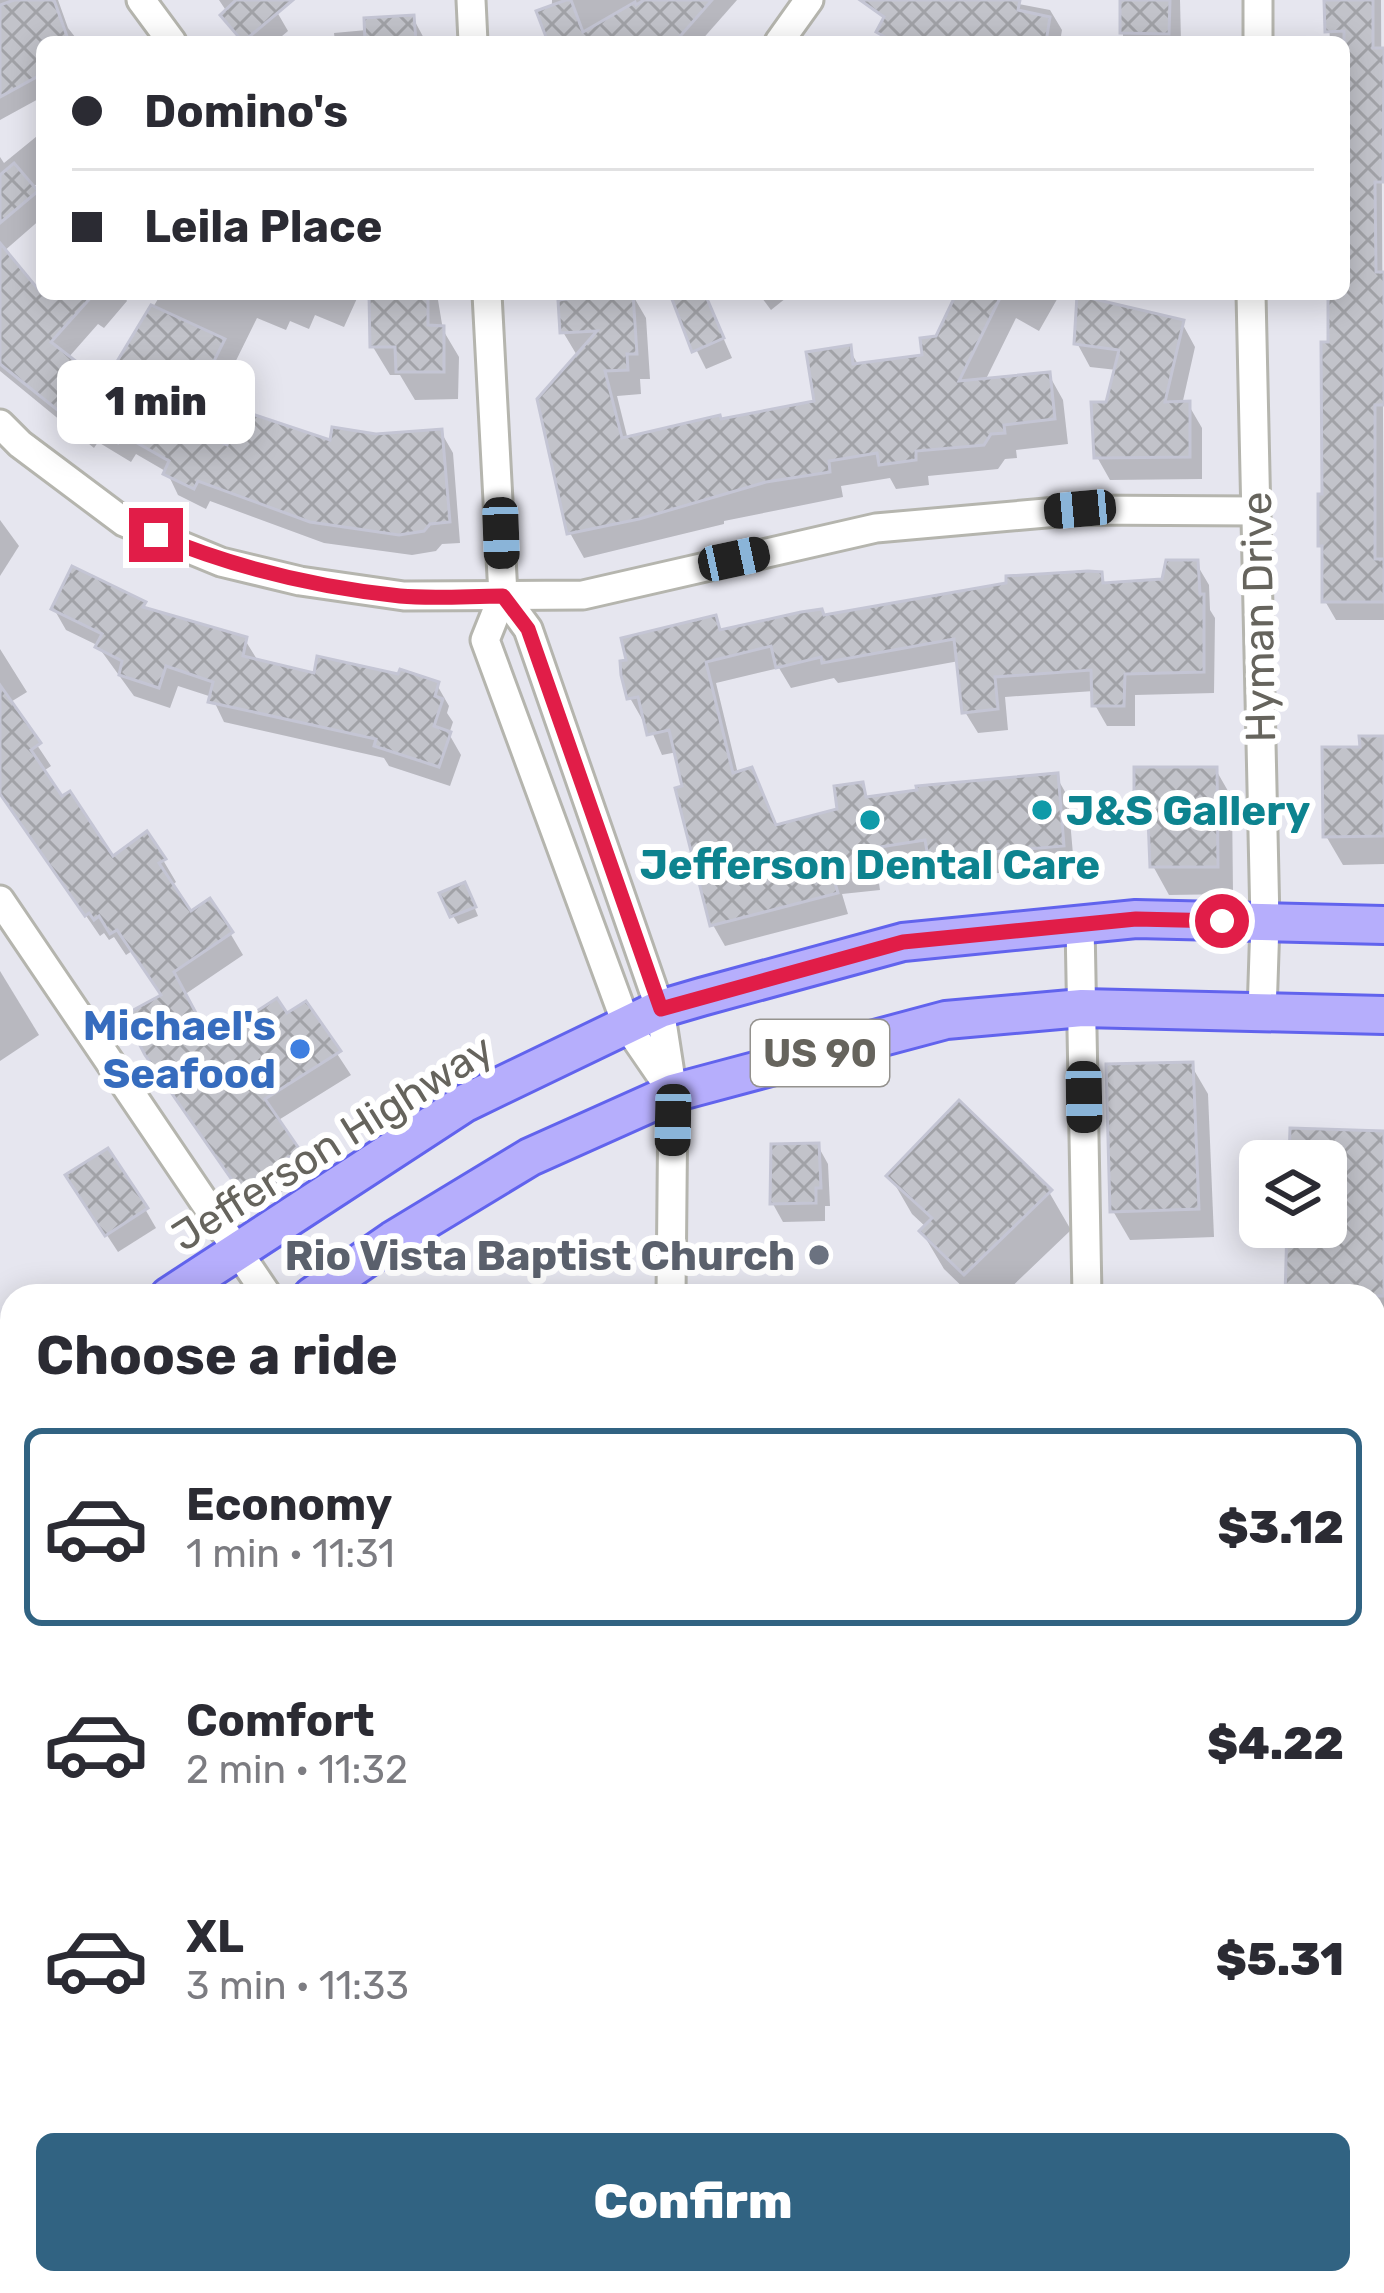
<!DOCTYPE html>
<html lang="en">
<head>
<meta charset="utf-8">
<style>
	:root { --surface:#fff; --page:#f7f7f7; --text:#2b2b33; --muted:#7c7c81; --line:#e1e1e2; --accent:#316382 }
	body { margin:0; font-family:Rubik,sans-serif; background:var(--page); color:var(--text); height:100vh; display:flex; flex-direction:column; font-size:45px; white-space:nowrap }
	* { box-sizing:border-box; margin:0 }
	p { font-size:39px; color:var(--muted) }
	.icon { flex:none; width:66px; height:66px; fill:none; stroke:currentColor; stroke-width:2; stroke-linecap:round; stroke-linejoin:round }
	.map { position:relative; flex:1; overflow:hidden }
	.side { position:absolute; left:0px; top:1284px; width:1386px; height:1011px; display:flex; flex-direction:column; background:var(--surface); border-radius:36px 36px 0 0; box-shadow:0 6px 30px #0003 }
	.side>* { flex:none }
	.hud { position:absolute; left:36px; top:36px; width:1314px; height:264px; border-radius:18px; box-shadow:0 6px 30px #0003; display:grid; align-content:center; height:264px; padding:0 36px; background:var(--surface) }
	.buttons { position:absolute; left:1239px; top:1140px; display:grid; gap:24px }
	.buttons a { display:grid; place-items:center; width:108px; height:108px; border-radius:18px; background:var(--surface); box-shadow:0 6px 30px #0003; font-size:60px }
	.end { position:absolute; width:54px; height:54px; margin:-27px; border:15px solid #e11d48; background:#fff; box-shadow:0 0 0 6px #fff }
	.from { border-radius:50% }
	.bubble { position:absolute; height:84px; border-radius:18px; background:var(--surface); box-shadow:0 6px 30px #0003; font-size:39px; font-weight:800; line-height:84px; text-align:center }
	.car { position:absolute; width:36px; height:72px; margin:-36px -18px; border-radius:15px; box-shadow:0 0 9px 3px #0007; background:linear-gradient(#222 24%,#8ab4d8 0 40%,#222 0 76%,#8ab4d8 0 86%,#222 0) }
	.hud b { display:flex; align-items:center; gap:42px; height:114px; font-size:45px }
	.hud b+b { border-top:3px solid var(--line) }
	.hud i { width:30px; height:30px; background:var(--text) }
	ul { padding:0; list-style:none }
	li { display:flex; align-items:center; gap:36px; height:198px; margin:0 24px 18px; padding:0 12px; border:6px solid transparent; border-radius:18px }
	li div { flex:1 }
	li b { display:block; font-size:45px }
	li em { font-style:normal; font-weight:800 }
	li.active { border-color:var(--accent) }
	li>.icon { width:108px; height:108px; stroke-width:1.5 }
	h2 { padding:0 36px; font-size:54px; line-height:144px }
	.cta { display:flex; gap:24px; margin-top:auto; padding:24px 36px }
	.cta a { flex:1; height:138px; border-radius:18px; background:var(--accent); color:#fff; font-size:48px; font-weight:800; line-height:138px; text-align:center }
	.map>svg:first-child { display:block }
	.shadow { fill:#0003 }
	.building { fill:url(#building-cross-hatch); stroke:#c4c5d4; stroke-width:3 }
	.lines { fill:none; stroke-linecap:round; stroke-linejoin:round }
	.minor-casing { stroke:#b5b5ae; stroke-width:33 }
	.primary-casing { stroke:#6163ed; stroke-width:42 }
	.minor { stroke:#fff; stroke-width:27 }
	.primary { stroke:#b6aefc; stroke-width:36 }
	.route { stroke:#e11d48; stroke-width:15 }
	.culture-dot { fill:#0f9aa8; stroke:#fff; stroke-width:4.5 }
	.shop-dot { fill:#3f7fe0; stroke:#fff; stroke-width:4.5 }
	.worship-dot { fill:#6b7280; stroke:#fff; stroke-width:4.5 }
	.labels { text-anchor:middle; stroke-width:12; stroke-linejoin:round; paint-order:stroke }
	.shield { fill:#fff; stroke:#94928e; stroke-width:3 }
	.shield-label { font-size:39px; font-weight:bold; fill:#66645d }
	.street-label { font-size:42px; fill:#66645d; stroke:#fff }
	.culture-label { font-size:42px; font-weight:bold; fill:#0d838f; stroke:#fff; text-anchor:start }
	.shop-label { font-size:42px; font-weight:bold; fill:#366cbe; stroke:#fff; text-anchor:end }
	.worship-label { font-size:42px; font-weight:bold; fill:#5b616d; stroke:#fff; text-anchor:end }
</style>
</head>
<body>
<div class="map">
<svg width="1384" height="2293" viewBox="0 0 1384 2293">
	<defs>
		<pattern id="building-cross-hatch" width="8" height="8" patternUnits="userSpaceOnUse" patternTransform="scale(3)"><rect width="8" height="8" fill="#c2c3ca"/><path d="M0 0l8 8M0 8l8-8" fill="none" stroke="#a1a2a7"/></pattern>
	</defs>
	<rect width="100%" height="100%" fill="#e6e6ef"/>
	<g class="shadow">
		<path d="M0 0H58L68 28 79 42H42V97L0 120Z"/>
		<path d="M219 0H292L277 12 288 31 275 42H241L223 15 227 12Z"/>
		<path d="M552 0H737L700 42H551Z"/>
		<path d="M892 0H1015L1014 3 1050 10 1062 30 1060 42H885L880 32Z"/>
		<path d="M1123 0H1180L1181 42H1123Z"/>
		<path d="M1328 0H1381L1384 620H1336L1325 601V551L1321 545 1331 345 1330 294H1344V42H1330Z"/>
		<path d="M413 18 426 42H335L334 33 367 30Z"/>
		<path d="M42 132V181L31 188 42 204V218L3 252 34 288 42 279V294H123L127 301 104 328 98 324 68 358 105 387 161 294H359L344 327 315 315 309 329 290 321 286 330 257 318 223 387 211 381 183 428 228 449 332 444 441 432 453 453 460 543 442 544 436 551 412 555 324 543 210 501 206 509 178 495 167 472 136 454 131 462 98 442 94 448 0 371V157L4 163Z"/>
		<path d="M372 294H437L443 330 459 357 458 399 415 400 400 375H390L373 347Z"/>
		<path d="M632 294 646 318 650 379H640L641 394 617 396 628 440 817 403 849 349 859 366 926 358 959 294H1060L1039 331 1016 318 985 381 1049 375 1063 400 1068 444 1016 450 1017 458 1005 459 998 469 928 476 929 485 896 489 890 478 841 486 843 497 724 521V524L584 558 570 533 578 357 563 332 561 302Z"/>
		<path d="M673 294H704L732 358 706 369 677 311Z"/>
		<path d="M759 294H791L771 310Z"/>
		<path d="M1182 323 1195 347 1182 405 1188 404 1202 428V479L1110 480 1097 457 1117 370 1090 367 1077 343Z"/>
		<path d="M0 520 19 546 0 576Z"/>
		<path d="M1196 563 1209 585 1210 610 1215 618 1214 693 1135 695V726H1107L1095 705 1094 691 1005 697 1008 730 978 733 965 712 959 661 838 683 834 678 791 688 779 668 716 683 738 774 751 771 778 828 841 811 861 785 869 800 1056 776 1068 797 1074 866 943 878 933 862 877 870 880 890 842 894 848 914 725 946 713 925 677 752 662 755 646 718 642 719 630 698 715 618 723 632 1100 575 1107 586 1164 582Z"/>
		<path d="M144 604 148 611 245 640 258 661 316 677 437 685 449 706 447 713 453 722 449 734 461 755 450 786 389 766 384 758 224 722 212 697 178 686 170 708 134 696 97 645 66 630 54 609Z"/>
		<path d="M0 649 27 692 9 703 51 766 42 772 112 860H163L176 882 171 886 190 915 230 933 243 955 184 995 211 1045 287 1017 305 1005 351 1075 277 1121 310 1173 254 1211 162 1078 164 998 132 951 126 955 114 937 109 940 104 933 100 936 0 791Z"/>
		<path d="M1384 739V864L1343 865 1326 836 1363 750Z"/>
		<path d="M1216 770 1232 798 1233 894 1169 895 1153 866 1151 817 1137 792Z"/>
		<path d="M469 894 478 916 458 924 453 916Z"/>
		<path d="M0 971 39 1035 0 1061Z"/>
		<path d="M1191 1065 1208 1094 1214 1237 1130 1240 1113 1211Z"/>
		<path d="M1384 1134V1494H1374V1296H1208V1287L1289 1285 1290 1227H1326V1161H1292Z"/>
		<path d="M818 1146 828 1164 830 1206H825V1221L783 1222 773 1204Z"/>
		<path d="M890 1176 1049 1192 1071 1230 1002 1296H972L944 1269 922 1232 927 1228 912 1214Z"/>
		<path d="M80 1194 145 1209 156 1228 118 1252Z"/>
		<path d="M383 2283H529L533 2293H384Z"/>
		<rect x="754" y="2283" width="305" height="10"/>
		<path d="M1171 2283H1251V2287L1222 2288V2293H1171Z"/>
	</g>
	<g class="building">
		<path d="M14 0H54L69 42H42V74L0 97V5Z"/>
		<path d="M236 0H293L243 42 220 15Z"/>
		<path d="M566 0H571L583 32 635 2 636 5 644 0H712L675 42H548L536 11Z"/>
		<path d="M860 0H1020L1018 10 1050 17 1046 42H894L876 32 884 17Z"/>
		<path d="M1120 0H1170L1169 34 1120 33Z"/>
		<path d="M1324 0H1373V48H1384L1383 182H1375L1376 272H1384V405H1375V559H1384V602H1322V546H1318V494H1322L1321 342H1328V294H1344V31L1325 32Z"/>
		<path d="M414 15 416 42H365L364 18Z"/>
		<path d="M14 163 38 191 0 223V175Z"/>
		<path d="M0 243 42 294H94L51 342 104 383 151 305 225 339 211 367 198 361 166 416 227 445 240 410 330 440 332 427 376 434 442 429 450 522 430 524 424 531 399 535 310 522 198 481 194 489 163 474 169 461 123 435 118 443 85 423 80 428 0 364Z"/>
		<path d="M369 294H428V325L444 326V372H396L395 347H370Z"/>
		<path d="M633 294 637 354H627L628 370 605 371 622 438 720 415 721 419 814 401 806 352 851 345 853 364 922 355 920 338 936 336 956 294H1002L959 381 1050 372 1055 419 1004 425 1005 433 991 434 984 445 916 451V460L879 465 877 453 829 461 830 472 766 482 639 519 567 534 537 399 597 331 560 333 558 300 576 298V295Z"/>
		<path d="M670 294H705L724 338 692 352Z"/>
		<path d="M1077 295 1184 320 1165 402 1190 401V457L1094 458 1091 402H1106L1119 350 1074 344Z"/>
		<path d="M1166 560H1198L1200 594H1204V672L1125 674 1124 706H1092L1091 670 995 677 998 709 962 713 954 639 822 663 821 657 776 668 771 646 706 662 733 773 752 767 776 825 837 809 834 786 863 782 866 797 917 790 916 786 1058 773 1064 846 928 857 925 840 867 849 870 869 832 873 838 893 710 926 675 788 682 786 669 730 647 735 638 697 627 699 621 675 620 661 626 660 621 638 716 615 720 630 801 612 822 609 824 615 1006 583V576L1088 571 1102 572 1103 583 1162 579Z"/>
		<path d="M72 566 146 602 143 607 247 637 243 656 314 673 317 656 398 674 400 669 439 682 435 696 443 699 434 726 451 732 439 767 374 746 376 739 208 702 213 682 166 666 159 688 119 675 122 661 95 647 102 634 51 609Z"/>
		<path d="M0 685 41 743 31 750 62 796 70 791 113 856 147 831 166 859 159 863 191 911 210 898 233 932 174 972 211 1041 277 998 287 1013 306 1001 341 1051 265 1099 300 1150 239 1190 145 1055 124 1015 161 995 117 930 110 934 99 916 94 920 89 913 85 916 0 794Z"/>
		<path d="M1359 736H1384V836L1323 837 1322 747H1360Z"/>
		<path d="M1134 767H1217L1218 867H1150L1147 793H1134Z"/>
		<path d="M465 882 476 907 450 917 439 893Z"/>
		<path d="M1193 1062 1199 1209 1110 1212 1106 1064Z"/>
		<path d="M959 1100 1052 1190 964 1275 919 1231 932 1218 886 1176Z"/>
		<path d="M1290 1128 1384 1131V1296H1285L1287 1227H1326V1161H1289Z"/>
		<path d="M819 1143 821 1188H816V1203L770 1204 771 1144Z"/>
		<path d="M108 1148 148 1208 105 1236 65 1175Z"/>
	</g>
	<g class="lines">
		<defs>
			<g id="minor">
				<path d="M141 0 172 42"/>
				<path d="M471 0 473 42"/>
				<path d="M1258 0V42"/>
				<path d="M779 42 809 0"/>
				<path d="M487 294 503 595 485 640 627 1026 673 1093"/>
				<path d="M1251 294 1265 922 1262 1013"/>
				<path d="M0 424 20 444 124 522 221 562 300 581 404 596 583 595 876 528 1080 510 1255 511"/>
				<path d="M503 595 528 629 660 1009 673 1093 671 1296"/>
				<path d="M0 900 268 1296"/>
				<path d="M1080 924 1087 1296"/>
				<path d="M1374 1641 1377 1492H1384"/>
				<path d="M1374 1682H1384"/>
				<path d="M1374 2280 1378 2293"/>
				<path d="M702 2283 703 2293"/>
				<path d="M1106 2283V2293"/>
			</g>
			<g id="primary">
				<path d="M169 1296 465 1103 660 1009 701 997 903 942 1136 919 1384 925"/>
				<path d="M312 1296 393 1240 530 1157 673 1093 946 1020 1082 1008 1384 1015"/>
				<path d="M0 1410 12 1402"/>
				<path d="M0 1507 12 1499"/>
			</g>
		</defs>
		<use href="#minor" class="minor-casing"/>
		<use href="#primary" class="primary-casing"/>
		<use href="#minor" class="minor"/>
		<use href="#primary" class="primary"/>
	</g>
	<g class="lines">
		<path class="route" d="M156 535C235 568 315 587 400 596 434 599 470 596 503 596L528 629 661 1009 903 942 1136 919 1222 921"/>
	</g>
	<g class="culture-dot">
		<circle cx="1042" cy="810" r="12"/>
		<circle cx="870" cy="820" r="12"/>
	</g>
	<circle class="shop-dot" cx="300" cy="1049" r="12"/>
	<circle class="worship-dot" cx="819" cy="1255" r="12"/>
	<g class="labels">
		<rect class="shield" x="751" y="1020" width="138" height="66" rx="9"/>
		<g class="shield-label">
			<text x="820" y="1067">US 90</text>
		</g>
		<g class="street-label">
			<text transform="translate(1258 617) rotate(-91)" y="15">Hyman Drive</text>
			<text transform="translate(332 1142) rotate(-32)" y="15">Jefferson Highway</text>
		</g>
		<g class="culture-label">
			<text x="1066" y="825">J&amp;S Gallery</text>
			<text x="870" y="879" text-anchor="middle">Jefferson Dental Care</text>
		</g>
		<g class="shop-label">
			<text x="276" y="1040">Michael's<tspan x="276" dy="48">Seafood</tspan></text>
		</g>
		<g class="worship-label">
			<text x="795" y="1270">Rio Vista Baptist Church</text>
		</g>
	</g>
</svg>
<div class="buttons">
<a><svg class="icon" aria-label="layers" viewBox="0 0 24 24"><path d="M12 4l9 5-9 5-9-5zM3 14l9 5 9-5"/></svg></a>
</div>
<i class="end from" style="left:1222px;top:921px"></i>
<i class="end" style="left:156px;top:535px"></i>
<div class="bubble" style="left:57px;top:360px;width:198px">1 min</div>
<i class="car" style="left:1080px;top:509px;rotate:265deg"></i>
<i class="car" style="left:501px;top:533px;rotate:178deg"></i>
<i class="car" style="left:734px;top:559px;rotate:78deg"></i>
<i class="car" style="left:1084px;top:1097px;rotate:179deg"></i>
<i class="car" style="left:673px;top:1120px;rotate:181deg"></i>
<div class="hud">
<b><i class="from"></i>Domino's</b>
<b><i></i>Leila Place</b>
</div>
<section class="side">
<h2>Choose a ride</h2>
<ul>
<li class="active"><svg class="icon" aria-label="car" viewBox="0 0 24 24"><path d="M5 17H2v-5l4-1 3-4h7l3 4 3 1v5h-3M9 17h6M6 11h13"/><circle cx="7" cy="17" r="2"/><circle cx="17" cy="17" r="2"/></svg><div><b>Economy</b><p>1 min · 11:31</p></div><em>$3.12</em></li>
<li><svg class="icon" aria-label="car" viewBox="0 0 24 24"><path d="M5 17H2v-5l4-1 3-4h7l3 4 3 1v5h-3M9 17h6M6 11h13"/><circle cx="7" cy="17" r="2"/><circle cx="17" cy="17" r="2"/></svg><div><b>Comfort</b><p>2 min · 11:32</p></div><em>$4.22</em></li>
<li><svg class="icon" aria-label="car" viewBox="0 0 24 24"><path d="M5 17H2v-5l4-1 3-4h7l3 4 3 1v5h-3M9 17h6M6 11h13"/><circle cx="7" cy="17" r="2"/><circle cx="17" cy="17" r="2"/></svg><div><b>XL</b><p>3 min · 11:33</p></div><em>$5.31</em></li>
</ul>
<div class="cta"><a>Confirm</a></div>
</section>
</div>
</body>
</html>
